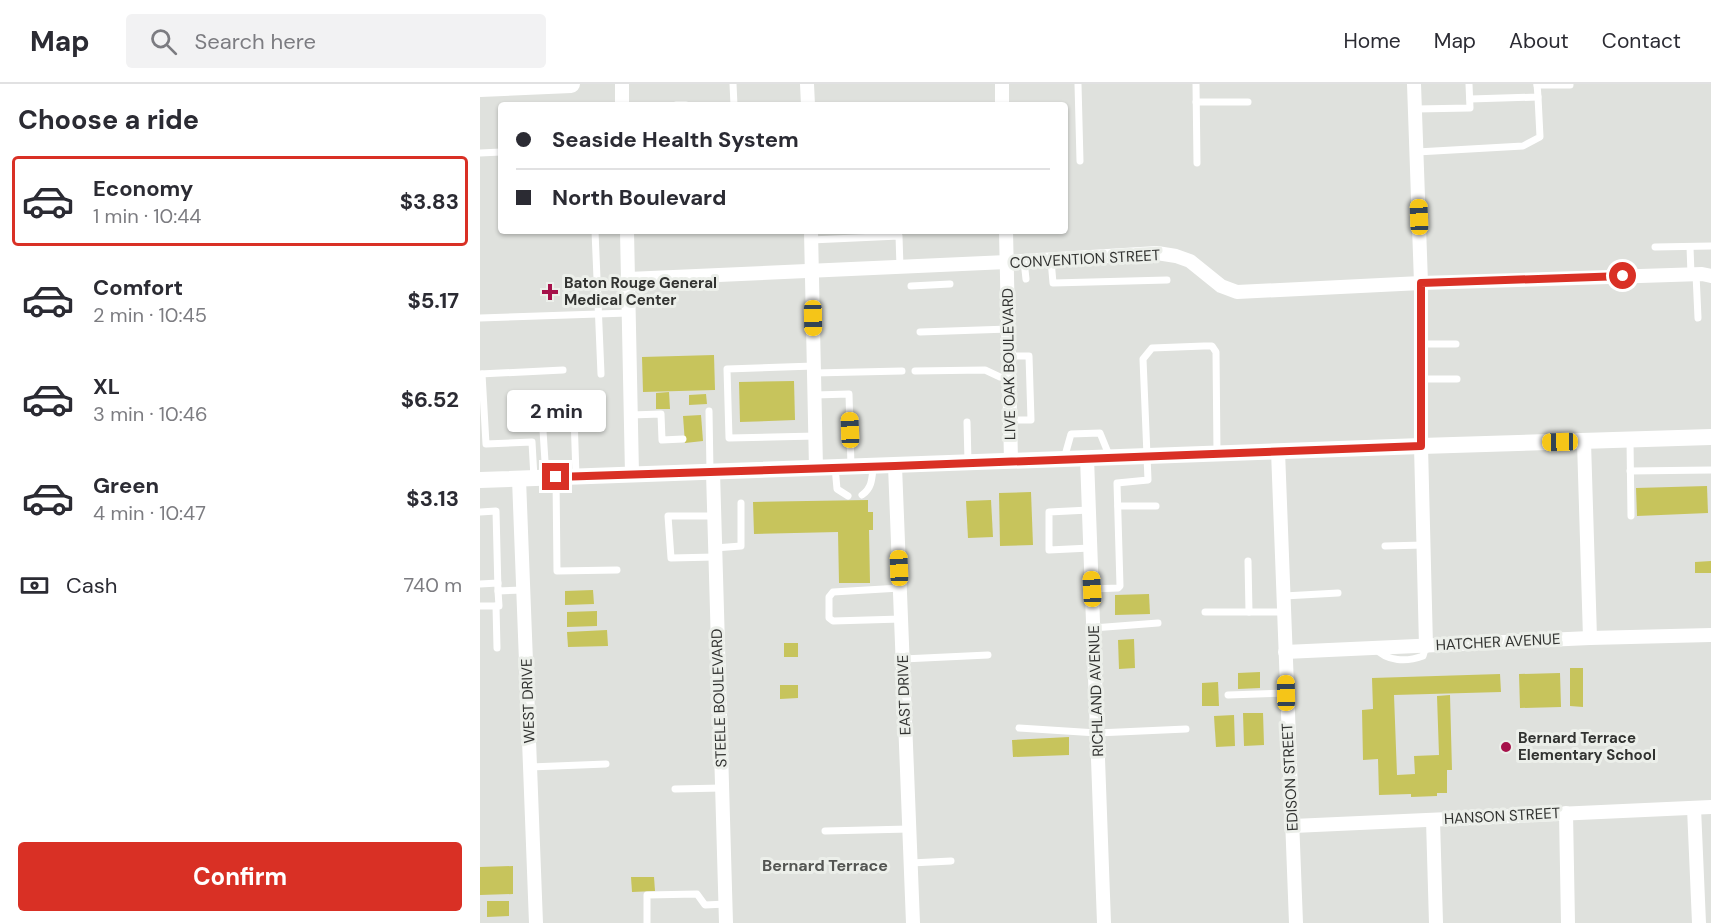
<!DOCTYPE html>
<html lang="en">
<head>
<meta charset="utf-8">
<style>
	:root { --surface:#fff; --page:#f2f2f3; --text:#2b2b33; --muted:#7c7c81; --line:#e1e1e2; --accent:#d93025 }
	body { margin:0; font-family:"DM Sans",sans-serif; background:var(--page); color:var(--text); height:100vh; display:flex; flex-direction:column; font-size:22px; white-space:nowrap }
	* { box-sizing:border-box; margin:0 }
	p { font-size:20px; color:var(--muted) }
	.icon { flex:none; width:33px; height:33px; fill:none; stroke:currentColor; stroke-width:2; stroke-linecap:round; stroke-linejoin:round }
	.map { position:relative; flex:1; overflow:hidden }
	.sheet { display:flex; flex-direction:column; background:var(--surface); width:480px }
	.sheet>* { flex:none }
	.top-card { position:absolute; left:18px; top:18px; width:570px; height:132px; border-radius:6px; box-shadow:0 2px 4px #0004; display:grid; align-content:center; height:132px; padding:0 18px; background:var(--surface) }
	.end { position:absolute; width:27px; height:27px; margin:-14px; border:8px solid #d93025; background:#fff; box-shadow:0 0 0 3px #fff }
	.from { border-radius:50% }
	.bubble { position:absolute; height:42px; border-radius:6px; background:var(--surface); box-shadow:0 2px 4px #0004; font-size:20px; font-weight:700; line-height:42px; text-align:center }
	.car { position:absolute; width:18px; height:36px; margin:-18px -9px; border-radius:8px; box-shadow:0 0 4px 2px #0007; background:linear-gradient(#f5c518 24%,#345 0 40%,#f5c518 0 76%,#345 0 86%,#f5c518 0) }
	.top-card b { display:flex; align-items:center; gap:21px; height:57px; font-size:22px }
	.top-card b+b { border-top:2px solid var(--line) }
	.top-card i { width:15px; height:15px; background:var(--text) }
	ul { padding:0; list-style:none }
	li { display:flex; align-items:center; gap:18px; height:90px; margin:0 12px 9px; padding:0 6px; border:3px solid transparent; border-radius:6px }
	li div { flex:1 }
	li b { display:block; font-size:22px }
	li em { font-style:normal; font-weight:700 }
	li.on { border-color:var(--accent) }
	li>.icon { width:54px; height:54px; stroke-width:1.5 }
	h2 { padding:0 18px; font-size:27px; line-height:72px }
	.pay { display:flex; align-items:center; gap:15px; height:66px; padding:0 18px; font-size:22px }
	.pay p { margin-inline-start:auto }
	.button { display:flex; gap:12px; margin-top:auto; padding:12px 18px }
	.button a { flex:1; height:69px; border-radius:6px; background:var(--accent); color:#fff; font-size:24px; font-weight:700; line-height:69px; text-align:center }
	header { display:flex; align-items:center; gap:36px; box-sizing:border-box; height:84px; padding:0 30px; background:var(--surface); border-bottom:2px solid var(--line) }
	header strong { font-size:28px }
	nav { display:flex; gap:33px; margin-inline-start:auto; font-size:21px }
	.search { width:420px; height:54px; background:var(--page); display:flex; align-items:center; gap:15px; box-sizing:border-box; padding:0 21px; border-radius:6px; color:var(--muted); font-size:22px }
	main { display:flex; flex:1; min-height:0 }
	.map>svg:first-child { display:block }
	.building { fill:#c7c45c }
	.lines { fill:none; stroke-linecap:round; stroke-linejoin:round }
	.service { stroke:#fff; stroke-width:7 }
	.minor { stroke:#fff; stroke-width:14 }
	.tertiary { stroke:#fff; stroke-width:16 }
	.secondary { stroke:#fff; stroke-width:18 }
	.route { stroke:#d93025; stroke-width:8 }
	.poi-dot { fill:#a6114a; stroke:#ecefea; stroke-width:2 }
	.labels { text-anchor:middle; stroke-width:6; stroke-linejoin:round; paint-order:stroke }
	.street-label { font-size:15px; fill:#323331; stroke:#ecefea }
	.poi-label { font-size:15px; font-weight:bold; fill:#323331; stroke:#ecefea; text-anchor:start }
	.neighbourhood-label { font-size:16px; font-weight:bold; fill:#535552; stroke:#ecefea }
</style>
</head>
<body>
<header>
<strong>Map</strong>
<div class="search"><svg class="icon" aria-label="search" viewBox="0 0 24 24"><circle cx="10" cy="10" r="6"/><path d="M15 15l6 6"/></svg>Search here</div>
<nav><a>Home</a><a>Map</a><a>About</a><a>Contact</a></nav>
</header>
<main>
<section class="sheet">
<h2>Choose a ride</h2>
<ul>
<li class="on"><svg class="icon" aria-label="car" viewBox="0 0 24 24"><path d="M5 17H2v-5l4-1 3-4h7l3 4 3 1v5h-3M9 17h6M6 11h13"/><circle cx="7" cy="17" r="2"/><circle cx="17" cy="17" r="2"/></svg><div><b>Economy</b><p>1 min · 10:44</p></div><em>$3.83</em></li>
<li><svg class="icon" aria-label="car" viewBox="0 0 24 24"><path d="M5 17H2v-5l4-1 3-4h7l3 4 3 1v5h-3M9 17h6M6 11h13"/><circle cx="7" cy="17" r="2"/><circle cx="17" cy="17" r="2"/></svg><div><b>Comfort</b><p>2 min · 10:45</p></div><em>$5.17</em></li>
<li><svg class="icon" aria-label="car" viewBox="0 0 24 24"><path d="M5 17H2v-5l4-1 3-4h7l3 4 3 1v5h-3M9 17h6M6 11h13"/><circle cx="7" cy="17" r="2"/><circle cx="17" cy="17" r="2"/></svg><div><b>XL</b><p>3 min · 10:46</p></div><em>$6.52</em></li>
<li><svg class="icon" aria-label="car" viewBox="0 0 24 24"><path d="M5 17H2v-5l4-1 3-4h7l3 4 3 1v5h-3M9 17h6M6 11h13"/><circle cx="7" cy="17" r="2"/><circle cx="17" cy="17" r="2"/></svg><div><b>Green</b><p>4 min · 10:47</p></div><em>$3.13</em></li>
</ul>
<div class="pay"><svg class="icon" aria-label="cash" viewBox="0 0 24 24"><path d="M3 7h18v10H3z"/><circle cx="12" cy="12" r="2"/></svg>Cash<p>740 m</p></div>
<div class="button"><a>Confirm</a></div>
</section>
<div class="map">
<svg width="1231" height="839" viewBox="0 0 1231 839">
	<rect width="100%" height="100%" fill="#dfe1dd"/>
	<g class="building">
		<path d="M234 271 235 306 163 308 162 273Z"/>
		<path d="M314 297 315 336 260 338 259 298Z"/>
		<path d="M189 308 190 325H176V309Z"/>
		<path d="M226 310 227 320 209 321V311Z"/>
		<path d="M221 331 223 357 205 359 203 332Z"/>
		<path d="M1227 402 1228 429 1157 432 1156 404Z"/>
		<path d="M551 408 553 461 520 462 519 409Z"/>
		<path d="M388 416V428H393V446H389L390 499H359L358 448 274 450 273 418Z"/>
		<path d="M511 416 513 453 488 454 486 417Z"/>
		<path d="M1231 477V489H1215V478Z"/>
		<path d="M113 506 114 520 85 521V507Z"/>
		<path d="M669 510 670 530 635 531V511Z"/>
		<path d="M117 527V542L87 543V528Z"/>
		<path d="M127 546 128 562 88 563 87 548Z"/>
		<path d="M654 555 655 584 639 585 638 556Z"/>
		<rect x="304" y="559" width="14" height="14"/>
		<path d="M1090 584H1103V623L1090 622Z"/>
		<path d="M780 588V604L758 605V589Z"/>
		<path d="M1080 589 1081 623 1040 624 1039 590Z"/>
		<path d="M1020 590 1021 608 914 611 917 691 935 690 934 672 959 671 957 612 970 611 972 686H967V709H957V712L931 713V710L899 711 898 675 883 676 882 626 893 625 892 594Z"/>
		<path d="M738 598 739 622H722V599Z"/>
		<path d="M300 601H318V614L300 615Z"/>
		<path d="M763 629H783L784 661 764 662Z"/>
		<path d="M754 631 755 662 736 663 734 632Z"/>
		<path d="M589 653V671L533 673 532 656Z"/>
		<path d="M33 782V810L0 811V783Z"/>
		<path d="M151 793H174L175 807 152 808Z"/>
		<path d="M7 817H29V832L7 833Z"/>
	</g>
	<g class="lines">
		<g class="service">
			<path d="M253 0 254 21"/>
			<path d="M598 0 600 77"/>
			<path d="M716 0 717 79"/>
			<path d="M1057 1H1090"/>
			<path d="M990 15 1058 13 1057 0"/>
			<path d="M716 18H768"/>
			<path d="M196 21H206"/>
			<path d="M936 25 990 24 989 0"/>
			<path d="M937 68 1043 62 1060 53 1058 13"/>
			<path d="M0 69 21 68"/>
			<path d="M115 147 121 290"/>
			<path d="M331 156 419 152 420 183"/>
			<path d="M1175 163 1231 162"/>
			<path d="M1210 163 1211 190"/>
			<path d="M571 176 573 199 687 196"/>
			<path d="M544 177 546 195"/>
			<path d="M1216 190 1218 234"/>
			<path d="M431 202 470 200"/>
			<path d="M0 234 148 229"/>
			<path d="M440 248 529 245"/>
			<path d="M941 260H976"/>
			<path d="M529 272H549L551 336H530"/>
			<path d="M334 282 247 285 249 354 336 352"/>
			<path d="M435 287 505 286 520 293H529"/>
			<path d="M334 289 422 287"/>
			<path d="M0 290 83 286"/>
			<path d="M2 290 6 360 52 358 54 394"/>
			<path d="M941 295H977"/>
			<path d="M335 311 369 310 371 383"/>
			<path d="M229 327 230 388"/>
			<path d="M151 331 181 330 182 356 203 355"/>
			<path d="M487 338 488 378"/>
			<path d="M1150 356 1151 432"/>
			<path d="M584 375 591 350 620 349 629 371"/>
			<path d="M355 383 357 405 368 412"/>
			<path d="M1150 387 1231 386"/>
			<path d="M66 393 62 331H94L96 392"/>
			<path d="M76 394 77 487 137 486"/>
			<path d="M382 411C392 404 392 395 393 383"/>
			<path d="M638 422H676"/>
			<path d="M609 426 569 428V466L610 464"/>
			<path d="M0 428 16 427 18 507 44 506"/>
			<path d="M234 432H188L191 474 235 473"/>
			<path d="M905 462 944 461"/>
			<path d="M235 464 261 462V419"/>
			<path d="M768 477 769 528"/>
			<path d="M0 500 18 499"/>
			<path d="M420 504 353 508 349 513V534L353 537 421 535"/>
			<path d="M612 505 638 504 640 502 637 399 668 396 663 275 672 264 724 262H732L736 268 737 369"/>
			<path d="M804 512 858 509"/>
			<path d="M0 522H19L18 507"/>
			<path d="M16 522 17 564"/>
			<path d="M725 528H803"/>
			<path d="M613 544 678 539"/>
			<path d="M895 564C907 578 927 578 943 572L946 562"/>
			<path d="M423 575 508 571"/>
			<path d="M748 611 806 609"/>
			<path d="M539 644 617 649 706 645"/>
			<path d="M50 683 126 680"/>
			<path d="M195 705 242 704"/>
			<path d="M345 747 429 745"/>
			<path d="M431 779 471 777"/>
			<path d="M167 839V811L217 810 225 821 246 820"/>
		</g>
		<g class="minor">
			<path d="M142 0V21"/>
			<path d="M327 0 328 21"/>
			<path d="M522 0V21"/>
			<path d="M934 0 941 199V362L946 562"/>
			<path d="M147 147 152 390"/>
			<path d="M331 147 336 384"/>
			<path d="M526 147 531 377"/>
			<path d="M148 195 527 178 677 169 696 172 710 177 741 202 757 208 941 199 1222 190 1231 192"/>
			<path d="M1104 358 1110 554"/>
			<path d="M798 367 816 839"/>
			<path d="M607 374 624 839"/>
			<path d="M415 382 433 839"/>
			<path d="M233 388 246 839"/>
			<path d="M39 395 56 839"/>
			<path d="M805 568 1110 554 1231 551"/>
			<path d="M1214 724 1219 839"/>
			<path d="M1086 729 1088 839"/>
			<path d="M953 736 956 839"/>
			<path d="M813 742 1231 723"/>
		</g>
		<path class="tertiary" d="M0 396 941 362 1231 353"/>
		<path class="secondary" d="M0 4 91 0"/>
	</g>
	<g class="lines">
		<path class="route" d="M76 393 415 382 941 362V199L1143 192"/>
	</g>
	<g class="poi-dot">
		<path d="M67 199h6v6h6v6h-6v6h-6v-6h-6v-6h6z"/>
		<circle cx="1026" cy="663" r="6"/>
	</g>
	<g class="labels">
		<g class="street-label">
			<text transform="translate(605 175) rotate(-3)" y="5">CONVENTION STREET</text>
			<text transform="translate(529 280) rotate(-91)" y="5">LIVE OAK BOULEVARD</text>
			<text transform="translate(1018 558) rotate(-3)" y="5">HATCHER AVENUE</text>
			<text transform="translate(616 607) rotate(-92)" y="5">RICHLAND AVENUE</text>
			<text transform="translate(424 611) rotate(-92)" y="5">EAST DRIVE</text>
			<text transform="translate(239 614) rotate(-92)" y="5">STEELE BOULEVARD</text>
			<text transform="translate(48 617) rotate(-92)" y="5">WEST DRIVE</text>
			<text transform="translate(810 693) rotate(-93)" y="5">EDISON STREET</text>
			<text transform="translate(1022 732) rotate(-3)" y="5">HANSON STREET</text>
		</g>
		<g class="poi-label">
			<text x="84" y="204">Baton Rouge General<tspan x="84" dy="17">Medical Center</tspan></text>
			<text x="1038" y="659">Bernard Terrace<tspan x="1038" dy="17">Elementary School</tspan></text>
		</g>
		<g class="neighbourhood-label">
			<text x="345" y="787">Bernard Terrace</text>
		</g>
	</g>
</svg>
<i class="end from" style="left:1143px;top:192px"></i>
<i class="end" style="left:76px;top:393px"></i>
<div class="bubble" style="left:27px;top:306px;width:99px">2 min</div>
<i class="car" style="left:939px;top:133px;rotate:358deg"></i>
<i class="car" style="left:333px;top:234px;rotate:179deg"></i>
<i class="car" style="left:370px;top:346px;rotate:358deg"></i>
<i class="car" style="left:1080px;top:358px;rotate:269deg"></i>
<i class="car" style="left:419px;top:484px;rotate:358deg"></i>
<i class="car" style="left:612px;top:505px;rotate:357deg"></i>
<i class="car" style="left:806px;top:609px;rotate:359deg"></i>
<div class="top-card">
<b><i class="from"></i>Seaside Health System</b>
<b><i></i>North Boulevard</b>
</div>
</div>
</main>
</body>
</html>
